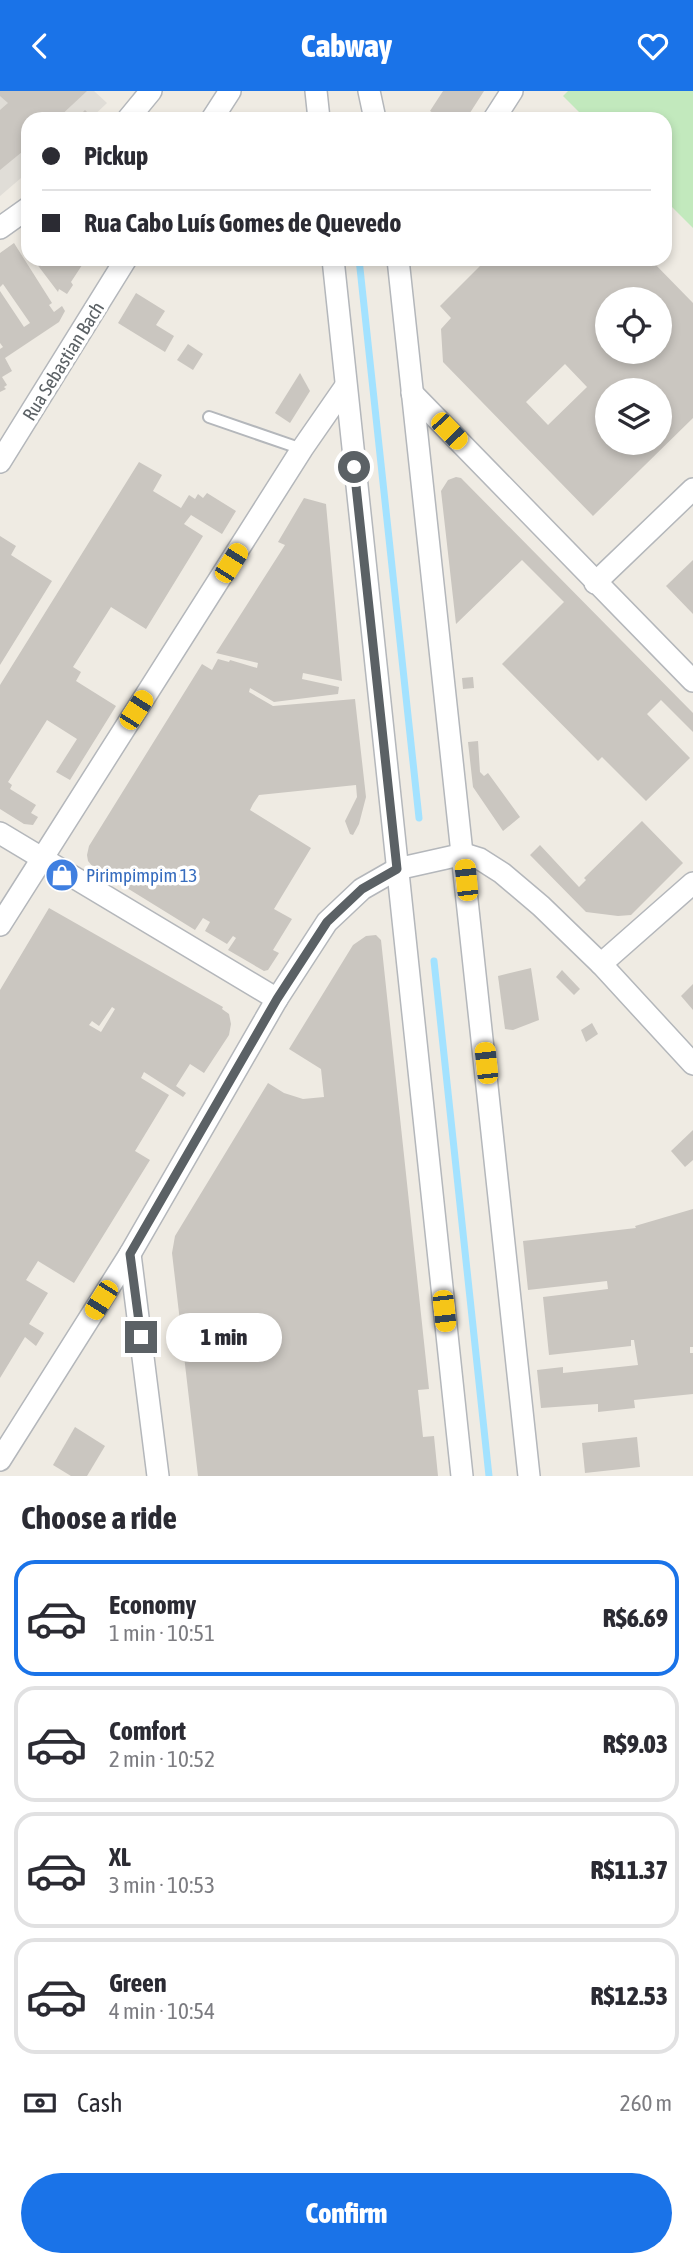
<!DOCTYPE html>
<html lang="en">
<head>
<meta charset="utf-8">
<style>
	:root { --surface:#fff; --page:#f7f7f7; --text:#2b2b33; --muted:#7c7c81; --line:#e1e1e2; --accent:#1a73e8 }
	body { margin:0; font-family:"Asap Condensed",sans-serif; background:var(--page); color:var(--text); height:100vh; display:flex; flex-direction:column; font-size:26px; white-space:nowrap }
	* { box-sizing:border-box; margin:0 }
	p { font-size:23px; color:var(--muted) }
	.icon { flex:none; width:38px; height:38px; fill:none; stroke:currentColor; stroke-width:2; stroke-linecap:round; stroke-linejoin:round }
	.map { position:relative; height:1385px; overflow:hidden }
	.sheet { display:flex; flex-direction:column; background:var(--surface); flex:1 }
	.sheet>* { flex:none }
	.top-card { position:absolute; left:21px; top:21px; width:651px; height:154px; border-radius:21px; box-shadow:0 4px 10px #0003; display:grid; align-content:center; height:154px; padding:0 21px; background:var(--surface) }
	.tools { position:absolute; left:595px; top:196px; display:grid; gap:14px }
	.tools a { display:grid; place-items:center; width:77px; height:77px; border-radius:50%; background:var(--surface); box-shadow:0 4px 10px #0003; font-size:35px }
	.end { position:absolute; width:32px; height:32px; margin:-16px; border:9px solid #5b6165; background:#fff; box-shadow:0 0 0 4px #fff }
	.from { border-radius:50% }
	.bubble { position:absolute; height:49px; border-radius:24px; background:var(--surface); box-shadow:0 4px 10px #0003; font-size:23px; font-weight:800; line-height:49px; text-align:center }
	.car { position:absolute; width:21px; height:42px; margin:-21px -10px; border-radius:9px; box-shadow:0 0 5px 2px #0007; background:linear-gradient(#f5c518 24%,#345 0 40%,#f5c518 0 76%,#345 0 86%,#f5c518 0) }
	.top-card b { display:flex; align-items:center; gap:24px; height:66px; font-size:26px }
	.top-card b+b { border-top:2px solid var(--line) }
	.top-card i { width:18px; height:18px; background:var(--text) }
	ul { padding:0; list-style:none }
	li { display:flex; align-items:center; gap:21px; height:116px; margin:0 14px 10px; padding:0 7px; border:4px solid var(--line); border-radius:21px }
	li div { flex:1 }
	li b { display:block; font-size:26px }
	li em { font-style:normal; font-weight:800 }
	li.selected { border-color:var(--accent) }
	li>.icon { width:63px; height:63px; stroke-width:1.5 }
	h2 { padding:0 21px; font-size:32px; line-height:84px }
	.pay { display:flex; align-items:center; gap:18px; height:77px; padding:0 21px; font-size:26px }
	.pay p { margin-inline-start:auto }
	.primary-button { display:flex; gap:14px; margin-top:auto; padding:14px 21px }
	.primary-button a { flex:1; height:80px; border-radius:42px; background:var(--accent); color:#fff; font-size:28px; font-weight:800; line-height:80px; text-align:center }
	header { display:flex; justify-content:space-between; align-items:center; height:91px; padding:0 21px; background:var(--accent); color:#fff; font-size:32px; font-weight:800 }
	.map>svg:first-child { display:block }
	.industrial { fill:#e0ddd7 }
	.green { fill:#c2e9bd }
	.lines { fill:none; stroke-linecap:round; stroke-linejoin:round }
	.stream { stroke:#a3e2ff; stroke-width:7 }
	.building { fill:#cac6c0; fill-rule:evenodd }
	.service-casing { stroke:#b4b7bb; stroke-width:14 }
	.minor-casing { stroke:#b4b7bb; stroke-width:24 }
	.service { stroke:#fff; stroke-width:10 }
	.minor { stroke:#fff; stroke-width:21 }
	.route { stroke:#5b6165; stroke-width:9 }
	.labels { text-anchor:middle; stroke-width:7; stroke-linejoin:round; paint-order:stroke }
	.street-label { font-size:19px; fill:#5b6165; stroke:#fff }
	.shop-label { font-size:19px; fill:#366cbe; stroke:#fff; text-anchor:start }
</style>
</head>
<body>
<header><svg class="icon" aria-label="back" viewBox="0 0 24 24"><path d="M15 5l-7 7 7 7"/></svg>Cabway<svg class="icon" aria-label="heart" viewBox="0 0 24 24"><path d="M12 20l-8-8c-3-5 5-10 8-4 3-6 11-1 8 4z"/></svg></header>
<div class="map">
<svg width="693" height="1385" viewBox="0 0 693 1385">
	<rect width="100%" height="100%" fill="#efebe3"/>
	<path class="industrial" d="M0 0H94L107 12 90 28H28V81L0 105Z"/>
	<path class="green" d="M568 0H693V137L665 109V28H586L563 5Z"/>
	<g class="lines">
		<g class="stream">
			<path d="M359 168 419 727"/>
			<path d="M434 870 489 1385"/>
		</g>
	</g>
	<g class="building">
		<path d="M0 0H87L57 28H28V56L0 79V19L8 12 0 5Z"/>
		<path d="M443 0H484L466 28H443L430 20Z"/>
		<path d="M85 19 92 26 90 28H76Z"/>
		<path d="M14 152 52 212 49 214 54 221 62 215 65 220 59 231 5 267 12 280 2 286 7 294 4 296 6 298 0 301V258L3 256 0 252V200L24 236 30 232 3 193 0 196V162Z"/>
		<path d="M33 168H86L71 191 73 194 67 203 59 198 58 201Z"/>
		<path d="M472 168H650L693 212V327L593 425 443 271 441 238 451 227 440 215 480 175ZM607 208H660V261H607ZM565 273 587 296 548 334 526 311ZM607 299H660V352H607Z"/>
		<path d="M136 202 165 220 156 234 174 245 165 261 118 232Z"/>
		<path d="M188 253 203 263 193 279 177 269Z"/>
		<path d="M300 282 310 300 290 332 275 322Z"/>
		<path d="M139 371 162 384 153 400 181 417 189 404 195 408 198 403 203 407 207 402 236 420 222 443 191 424 184 433 203 445 146 538 111 516 73 576 81 581 76 590 116 615 70 689 56 681 77 648 47 629 8 691 12 694 10 698 36 714 31 722 38 726 33 734 24 733 0 718V594Z"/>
		<path d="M456 386 461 387 693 622V641L661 609 647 623 690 667 646 710 602 666 598 670 502 573 564 511 522 469 456 533 441 400 448 389Z"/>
		<path d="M304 407 326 413 342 590 303 582 302 588 339 596 338 603 274 611 250 597 249 601 273 615 355 608 366 706 359 733 353 744 350 743 345 730 357 706 356 694 259 704 253 713 250 719 311 757 274 818 292 828 273 859 279 862 268 879 264 880 228 859 236 847 233 845 227 853 205 840 210 831 203 827 195 839 93 776 88 770 87 764 89 755 202 573 212 579 218 568 229 571 230 569 257 577 258 572 216 562 285 454 278 451Z"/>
		<path d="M0 445 16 455 11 464 52 490 0 574Z"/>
		<path d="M693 469V523L666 495Z"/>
		<path d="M473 586 474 597 463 598 462 587Z"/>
		<path d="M478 650 480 681 484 685 488 682 520 726 503 740 473 696 468 651Z"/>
		<path d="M642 730 683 772 631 824 618 825 586 821 530 764 540 754 579 796 586 789 584 787Z"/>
		<path d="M49 817 223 916 222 918 229 923 231 933 229 944 204 982 190 973 176 995 186 1002 183 1006 144 981 141 987 169 1004 135 1060 150 1069 74 1192 38 1170 26 1189 48 1202 29 1233 44 1242 36 1255 25 1246 0 1287V899ZM112 916 115 918 101 941 89 934 92 930 99 935Z"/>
		<path d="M376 844 381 849 429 1298 418 1299 423 1346 434 1345 438 1385H198L172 1162 175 1145 268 992 284 1002 303 1008 324 1006 321 978 289 958 353 854 366 845Z"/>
		<path d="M531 877 539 929 513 939 505 938 498 885Z"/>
		<path d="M562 879 580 898 574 904 556 886Z"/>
		<path d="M693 893V919L681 905Z"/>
		<path d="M592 932 598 943 586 951 581 939Z"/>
		<path d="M693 1039V1069L685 1076 671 1060Z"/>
		<path d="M693 1118V1256H690V1262H693V1303L634 1309 635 1317 598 1321V1313L541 1317 537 1279 563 1276V1282L638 1274 634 1249H631V1255L549 1264 543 1206 608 1198 607 1190 528 1199 523 1150 636 1137 635 1135Z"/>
		<path d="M75 1336 105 1355 87 1385H71L53 1374Z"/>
		<path d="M637 1346 640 1376 585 1382 582 1352Z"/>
	</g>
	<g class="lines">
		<defs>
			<path id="service" d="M209 326 302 358"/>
			<g id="minor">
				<path d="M316 0 319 28"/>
				<path d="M369 0 375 28"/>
				<path d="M128 28 151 0"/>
				<path d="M212 28 230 0"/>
				<path d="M494 28 512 0"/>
				<path d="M0 137 28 117"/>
				<path d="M333 168 462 1385"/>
				<path d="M398 168 529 1385"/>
				<path d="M412 302 693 590"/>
				<path d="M0 371 126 168"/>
				<path d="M595 492 693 398"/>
				<path d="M0 742 277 908"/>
				<path d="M0 834 302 358 345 296"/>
				<path d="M601 873 693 792"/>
				<path d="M130 1163 158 1385"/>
				<path d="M0 1369 130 1163 277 908 327 831 362 798 397 778 464 763 480 768 502 782 541 815 601 873 693 973"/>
			</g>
		</defs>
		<use href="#service" class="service-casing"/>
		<use href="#minor" class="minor-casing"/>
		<use href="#service" class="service"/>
		<use href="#minor" class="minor"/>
	</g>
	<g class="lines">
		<path class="route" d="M141 1246 130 1163 277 908 327 831 362 798 397 778 354 376"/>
	</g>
	<defs>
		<symbol id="shop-disc" viewBox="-11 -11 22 22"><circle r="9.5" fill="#3f7fe0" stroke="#fff"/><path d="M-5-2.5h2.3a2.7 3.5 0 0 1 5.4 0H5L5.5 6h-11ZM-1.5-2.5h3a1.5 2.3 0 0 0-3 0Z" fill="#fff"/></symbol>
	</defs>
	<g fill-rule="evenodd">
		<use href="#shop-disc" x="43" y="765" width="38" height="38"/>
	</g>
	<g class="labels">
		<g class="street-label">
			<text transform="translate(63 270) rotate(-58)" y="7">Rua Sebastian Bach</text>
		</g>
		<g class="shop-label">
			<text x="86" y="791">Pirimpimpim 13</text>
		</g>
	</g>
</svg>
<div class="tools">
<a><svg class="icon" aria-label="locate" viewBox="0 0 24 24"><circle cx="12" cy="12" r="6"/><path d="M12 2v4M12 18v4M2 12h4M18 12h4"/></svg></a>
<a><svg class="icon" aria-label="layers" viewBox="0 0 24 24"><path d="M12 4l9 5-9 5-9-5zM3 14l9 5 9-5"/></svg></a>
</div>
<i class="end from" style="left:354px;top:376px"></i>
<i class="end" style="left:141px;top:1246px"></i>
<div class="bubble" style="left:166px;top:1222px;width:116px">1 min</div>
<i class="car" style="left:449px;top:340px;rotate:136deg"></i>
<i class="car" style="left:231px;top:472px;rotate:32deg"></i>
<i class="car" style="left:136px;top:619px;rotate:33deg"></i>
<i class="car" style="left:466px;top:789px;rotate:354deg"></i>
<i class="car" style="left:486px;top:972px;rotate:354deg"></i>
<i class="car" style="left:101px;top:1209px;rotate:212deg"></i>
<i class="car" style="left:444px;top:1220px;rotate:174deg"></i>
<div class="top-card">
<b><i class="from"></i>Pickup</b>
<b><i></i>Rua Cabo Luís Gomes de Quevedo</b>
</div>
</div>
<section class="sheet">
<h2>Choose a ride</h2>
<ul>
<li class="selected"><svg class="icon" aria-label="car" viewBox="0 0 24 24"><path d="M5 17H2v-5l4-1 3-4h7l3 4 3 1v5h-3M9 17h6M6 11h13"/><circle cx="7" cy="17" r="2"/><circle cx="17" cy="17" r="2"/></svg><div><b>Economy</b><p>1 min · 10:51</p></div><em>R$6.69</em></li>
<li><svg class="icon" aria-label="car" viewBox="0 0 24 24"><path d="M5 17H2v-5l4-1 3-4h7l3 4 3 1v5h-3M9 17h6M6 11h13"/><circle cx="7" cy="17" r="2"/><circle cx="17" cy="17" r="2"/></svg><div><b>Comfort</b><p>2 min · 10:52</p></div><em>R$9.03</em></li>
<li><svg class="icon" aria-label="car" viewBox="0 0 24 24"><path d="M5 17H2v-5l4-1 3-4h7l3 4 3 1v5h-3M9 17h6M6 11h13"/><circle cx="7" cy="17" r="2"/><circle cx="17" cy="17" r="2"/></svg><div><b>XL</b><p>3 min · 10:53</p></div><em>R$11.37</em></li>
<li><svg class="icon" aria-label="car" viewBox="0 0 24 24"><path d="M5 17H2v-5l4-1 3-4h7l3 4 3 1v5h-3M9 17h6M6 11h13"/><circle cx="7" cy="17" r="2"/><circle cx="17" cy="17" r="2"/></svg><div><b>Green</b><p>4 min · 10:54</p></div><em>R$12.53</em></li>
</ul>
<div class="pay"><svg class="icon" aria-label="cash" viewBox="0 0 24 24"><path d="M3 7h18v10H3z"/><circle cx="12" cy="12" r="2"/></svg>Cash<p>260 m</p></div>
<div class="primary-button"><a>Confirm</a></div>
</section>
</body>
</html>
